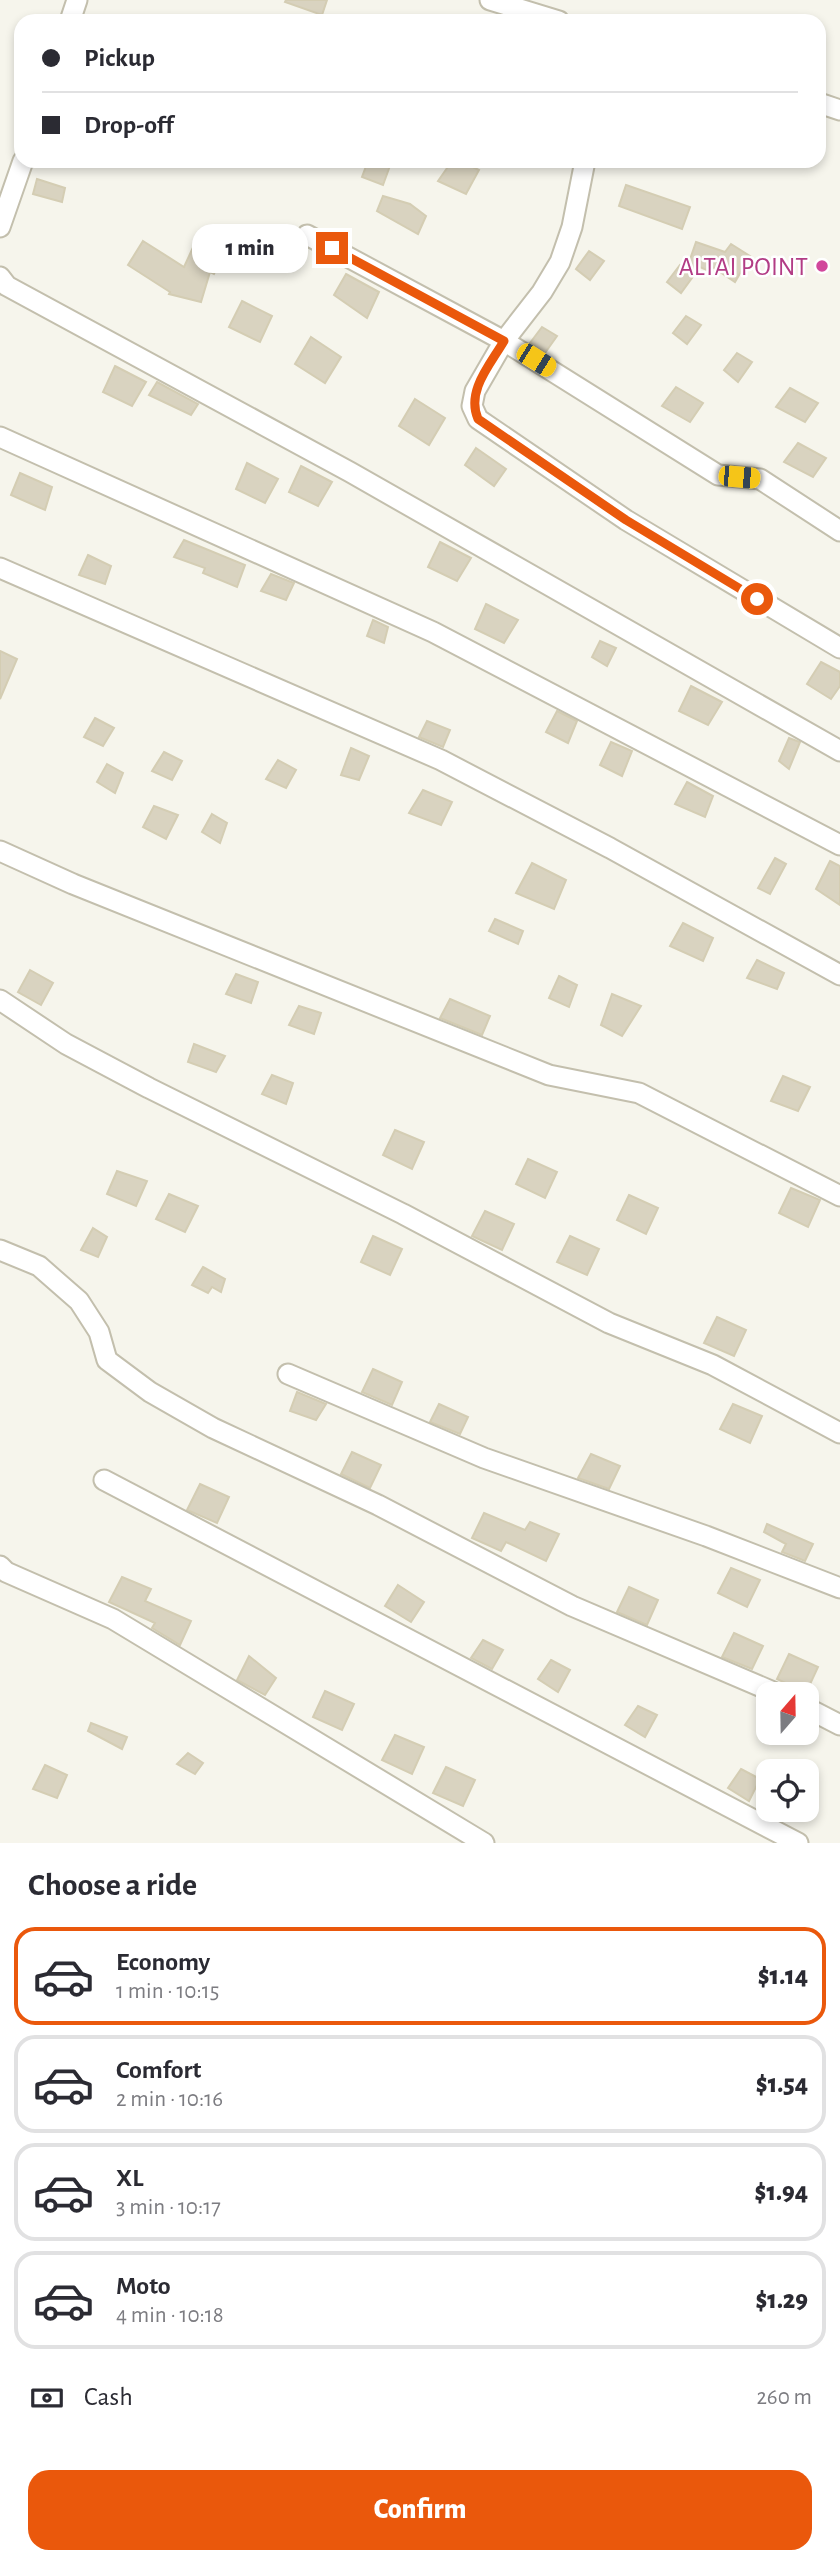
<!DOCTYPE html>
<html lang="en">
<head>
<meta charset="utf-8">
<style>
	:root { --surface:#fff; --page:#f2f2f3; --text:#2b2b33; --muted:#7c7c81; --line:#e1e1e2; --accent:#ea580c }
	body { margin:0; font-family:"Alegreya Sans",sans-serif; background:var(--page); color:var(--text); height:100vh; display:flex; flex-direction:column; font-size:26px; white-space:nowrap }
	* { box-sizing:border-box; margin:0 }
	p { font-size:23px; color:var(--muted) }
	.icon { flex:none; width:38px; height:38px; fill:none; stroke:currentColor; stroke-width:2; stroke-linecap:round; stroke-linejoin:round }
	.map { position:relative; height:1843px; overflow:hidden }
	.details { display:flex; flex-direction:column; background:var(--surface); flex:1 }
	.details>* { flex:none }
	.banner { position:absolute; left:14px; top:14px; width:812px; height:154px; border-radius:21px; box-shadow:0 4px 10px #0003; display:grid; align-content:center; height:154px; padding:0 28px; background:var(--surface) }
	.needle { width:46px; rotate:20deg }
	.fabs { position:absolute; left:756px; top:1682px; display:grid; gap:14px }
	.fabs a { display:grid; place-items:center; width:63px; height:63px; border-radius:14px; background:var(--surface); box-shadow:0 4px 10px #0003; font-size:35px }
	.end { position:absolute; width:32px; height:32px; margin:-16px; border:9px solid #ea580c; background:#fff; box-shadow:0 0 0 4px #fff }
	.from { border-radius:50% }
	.bubble { position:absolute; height:49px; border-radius:21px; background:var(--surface); box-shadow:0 4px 10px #0003; font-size:23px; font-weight:800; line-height:49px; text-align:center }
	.car { position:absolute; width:21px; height:42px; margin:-21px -10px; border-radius:9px; box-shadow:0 0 5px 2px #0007; background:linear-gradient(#f5c518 24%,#345 0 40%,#f5c518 0 76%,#345 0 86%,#f5c518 0) }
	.banner b { display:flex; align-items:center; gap:24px; height:66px; font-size:26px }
	.banner b+b { border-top:2px solid var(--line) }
	.banner i { width:18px; height:18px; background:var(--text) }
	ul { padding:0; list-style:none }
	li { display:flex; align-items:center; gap:21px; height:98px; margin:0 14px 10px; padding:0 14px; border:4px solid var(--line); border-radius:21px }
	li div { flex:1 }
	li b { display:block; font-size:26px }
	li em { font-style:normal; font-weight:800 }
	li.selected { border-color:var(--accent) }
	li>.icon { width:63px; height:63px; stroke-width:1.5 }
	h2 { padding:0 28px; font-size:32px; line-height:84px }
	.pay { display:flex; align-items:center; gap:18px; height:77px; padding:0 28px; font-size:26px }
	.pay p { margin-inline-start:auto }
	.cta { display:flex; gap:14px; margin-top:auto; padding:14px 28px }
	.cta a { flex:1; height:80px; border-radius:21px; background:var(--accent); color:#fff; font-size:28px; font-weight:800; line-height:80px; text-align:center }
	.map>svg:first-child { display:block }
	.building { fill:#d9d3c0; stroke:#d4cdb3; stroke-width:2 }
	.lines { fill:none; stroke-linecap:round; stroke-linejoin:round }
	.minor-casing { stroke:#c3bfad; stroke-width:23 }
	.minor { stroke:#fff; stroke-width:19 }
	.route { stroke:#ea580c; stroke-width:9 }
	.hotel-dot { fill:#d1479c; stroke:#fff; stroke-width:2.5 }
	.labels { text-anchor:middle; stroke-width:5; stroke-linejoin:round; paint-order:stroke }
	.hotel-label { font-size:26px; fill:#b23c85; stroke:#fff; text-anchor:end }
</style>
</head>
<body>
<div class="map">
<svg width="840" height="1843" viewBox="0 0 840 1843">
	<rect width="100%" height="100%" fill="#f6f5ec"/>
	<g class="building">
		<path d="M286 0H327L322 15 285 2Z"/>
		<path d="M368 161 391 163 383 185 362 177Z"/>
		<path d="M452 161H460L479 170 466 194 438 181Z"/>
		<path d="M37 179 65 188 62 202 33 194Z"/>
		<path d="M626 185 690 207 682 229 619 206Z"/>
		<path d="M383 196 410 204 426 216 418 234 377 211Z"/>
		<path d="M143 241 184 267 195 243 222 256 214 274 210 272 201 302 169 294 170 292 128 265Z"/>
		<path d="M696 242 725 252 731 244 750 256 735 282 711 266 709 271 700 267 681 293 667 282 680 265 687 268Z"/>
		<path d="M589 251 604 261 590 280 576 269Z"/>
		<path d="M346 274 379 292 367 318 334 295Z"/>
		<path d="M242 301 272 316 260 342 229 327Z"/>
		<path d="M686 316 701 325 687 344 673 333Z"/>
		<path d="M542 327 557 336 545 353 530 343Z"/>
		<path d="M311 337 341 357 325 383 295 364Z"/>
		<path d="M737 353 752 362 738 382 724 370Z"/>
		<path d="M115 366 146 382 132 406 103 392Z"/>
		<path d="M157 382 198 404 191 415 149 395Z"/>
		<path d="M676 387 703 403 690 422 662 406Z"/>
		<path d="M790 388 818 403 805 422 776 407Z"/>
		<path d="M415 399 445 418 429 445 399 426Z"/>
		<path d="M798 443 826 458 813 477 784 462Z"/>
		<path d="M476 448 506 469 494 486 465 465Z"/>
		<path d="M247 463 278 479 265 503 236 489Z"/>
		<path d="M301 466 332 482 318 506 289 492Z"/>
		<path d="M20 473 52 487 45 510 11 495Z"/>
		<path d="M184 540 245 565 237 587 203 573 205 568 174 557Z"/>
		<path d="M440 542 471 558 457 581 428 567Z"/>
		<path d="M88 555 111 566 105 584 79 575Z"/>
		<path d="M271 574 294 583 286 600 261 591Z"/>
		<path d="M486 604 518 620 504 643 475 629Z"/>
		<path d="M373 620 388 627 384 643 367 636Z"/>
		<path d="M600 641 616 648 607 666 592 657Z"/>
		<path d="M0 651 17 659 0 699Z"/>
		<path d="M821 662 840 672V686L831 699 807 684Z"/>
		<path d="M691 686 722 702 708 725 679 711Z"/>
		<path d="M557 711 577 721 568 743 546 732Z"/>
		<path d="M95 718 114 728 103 746 84 737Z"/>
		<path d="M427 721 450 730 443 747 419 737Z"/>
		<path d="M789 738 800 742 789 769 779 761Z"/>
		<path d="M611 742 632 751 622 776 600 765Z"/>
		<path d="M351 748 369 756 359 780 341 775Z"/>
		<path d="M164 752 182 761 172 780 152 771Z"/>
		<path d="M278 760 296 770 286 788 266 779Z"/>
		<path d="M107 764 123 773 115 793 97 782Z"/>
		<path d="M687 782 713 796 705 817 675 804Z"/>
		<path d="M423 790 452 802 441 825 409 813Z"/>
		<path d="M154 806 178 815 166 839 143 827Z"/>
		<path d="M212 814 227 823 220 843 202 832Z"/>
		<path d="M775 858 786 864 770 894 758 888Z"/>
		<path d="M830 861 840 866V905L816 889Z"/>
		<path d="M532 863 566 880 554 909 516 893Z"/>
		<path d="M495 919 523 931 518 944 489 931Z"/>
		<path d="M683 923 713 938 703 961 670 946Z"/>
		<path d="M757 960 784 973 777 989 747 978Z"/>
		<path d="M30 970 53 983 41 1005 18 992Z"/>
		<path d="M236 974 258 982 251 1003 226 994Z"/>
		<path d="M559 976 577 985 569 1007 549 998Z"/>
		<path d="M612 994 641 1006 622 1036 601 1025Z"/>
		<path d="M450 999 490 1016 482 1035 440 1018Z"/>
		<path d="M299 1006 321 1013 314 1034 289 1025Z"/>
		<path d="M194 1044 225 1056 216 1072 188 1062Z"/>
		<path d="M272 1075 293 1083 286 1104 262 1094Z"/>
		<path d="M783 1076 810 1087 798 1111 771 1101Z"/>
		<path d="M395 1130 424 1142 412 1169 383 1155Z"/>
		<path d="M528 1159 557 1172 545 1198 516 1184Z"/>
		<path d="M117 1171 147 1181 136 1206 107 1194Z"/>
		<path d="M791 1188 820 1200 808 1227 779 1213Z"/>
		<path d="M169 1194 198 1206 185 1232 156 1219Z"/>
		<path d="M629 1195 658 1208 646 1234 617 1220Z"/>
		<path d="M485 1211 514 1224 502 1250 472 1236Z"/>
		<path d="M93 1228 107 1237 98 1257 81 1250Z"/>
		<path d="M373 1236 402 1249 390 1275 361 1262Z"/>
		<path d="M570 1236 599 1249 587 1275 557 1262Z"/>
		<path d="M203 1267 225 1279 221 1292 212 1287 208 1293 192 1285Z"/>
		<path d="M717 1317 746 1330 734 1356 704 1343Z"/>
		<path d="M373 1369 402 1382 392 1405 362 1392Z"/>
		<path d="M297 1392 326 1404 316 1420 290 1411Z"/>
		<path d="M439 1404 468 1417 460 1434 430 1422Z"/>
		<path d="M733 1404 762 1416 750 1443 720 1429Z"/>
		<path d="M352 1452 381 1465 370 1488 341 1474Z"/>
		<path d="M591 1454 620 1466 609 1489 578 1478Z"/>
		<path d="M200 1484 229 1497 217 1523 187 1510Z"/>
		<path d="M484 1513 525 1530 530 1522 559 1534 546 1561 506 1542 501 1551 472 1538Z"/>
		<path d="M767 1524 813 1544 805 1561 782 1552 786 1544 764 1532Z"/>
		<path d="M731 1568 760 1580 747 1607 718 1593Z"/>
		<path d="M122 1577 151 1589 145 1601 191 1621 180 1645 152 1628 155 1623 109 1602Z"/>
		<path d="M398 1585 424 1602 411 1622 385 1606Z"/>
		<path d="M629 1587 658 1600 647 1625 617 1612Z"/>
		<path d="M734 1633 763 1646 752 1669 722 1657Z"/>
		<path d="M483 1640 503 1650 492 1669 471 1658Z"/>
		<path d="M789 1654 818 1667 806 1693 777 1679Z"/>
		<path d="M249 1656 276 1678 265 1695 237 1680Z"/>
		<path d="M551 1660 570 1670 558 1692 538 1679Z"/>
		<path d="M325 1691 354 1704 342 1730 313 1717Z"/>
		<path d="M638 1706 657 1715 645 1737 625 1725Z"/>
		<path d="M91 1723 127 1737 122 1749 88 1731Z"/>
		<path d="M395 1735 424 1747 412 1774 382 1760Z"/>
		<path d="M188 1753 203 1763 195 1774 177 1764Z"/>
		<path d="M45 1765 67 1775 57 1798 33 1789Z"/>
		<path d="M446 1767 475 1780 463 1806 433 1793Z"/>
		<path d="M741 1769 760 1779 749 1801 728 1788Z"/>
	</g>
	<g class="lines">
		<defs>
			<g id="minor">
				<path d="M490 0 559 21"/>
				<path d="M70 21 77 0"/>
				<path d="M819 103 840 110"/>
				<path d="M585 161 572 227 560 262 542 292 504 341 475 391 472 406 478 419 626 520 840 648"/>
				<path d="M0 227 23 161"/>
				<path d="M307 235 504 341 718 475 760 479 840 531"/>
				<path d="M0 277 7 286 350 472 840 751"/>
				<path d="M0 437 433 632 840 845"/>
				<path d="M0 568 441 760 610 848 840 975"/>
				<path d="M0 851 73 884 549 1075 639 1093 840 1196"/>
				<path d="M0 1000 66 1044 149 1088 403 1214 609 1323 713 1365 840 1433"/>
				<path d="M0 1250 39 1266 79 1301 99 1332 107 1360 150 1392 213 1428 378 1505 572 1606 778 1694"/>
				<path d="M288 1374 484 1458 706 1536 840 1588"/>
				<path d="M104 1480 798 1843"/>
				<path d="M0 1566 6 1572 113 1619 484 1843"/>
				<path d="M807 1708 840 1725"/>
			</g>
		</defs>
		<use href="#minor" class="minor-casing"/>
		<use href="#minor" class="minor"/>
	</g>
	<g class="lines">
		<path class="route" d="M332 248 504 341C490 365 466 391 478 419L626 520 757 599"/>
	</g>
	<circle class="hotel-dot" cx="822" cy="266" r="7"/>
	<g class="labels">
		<g class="hotel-label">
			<text x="808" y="275">ALTAI POINT</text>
		</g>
	</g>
</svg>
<div class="fabs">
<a><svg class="needle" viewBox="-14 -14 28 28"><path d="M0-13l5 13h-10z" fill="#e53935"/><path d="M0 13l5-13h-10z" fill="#7c7c81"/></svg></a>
<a><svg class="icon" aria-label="locate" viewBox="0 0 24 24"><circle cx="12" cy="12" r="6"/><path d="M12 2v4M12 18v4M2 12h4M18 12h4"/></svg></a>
</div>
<i class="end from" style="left:757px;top:599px"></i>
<i class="end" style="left:332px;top:248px"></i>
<div class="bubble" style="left:192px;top:224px;width:116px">1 min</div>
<i class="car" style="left:536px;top:360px;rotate:122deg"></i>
<i class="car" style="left:739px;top:477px;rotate:95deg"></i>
<div class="banner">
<b><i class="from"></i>Pickup</b>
<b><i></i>Drop-off</b>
</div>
</div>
<section class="details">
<h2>Choose a ride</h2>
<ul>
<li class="selected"><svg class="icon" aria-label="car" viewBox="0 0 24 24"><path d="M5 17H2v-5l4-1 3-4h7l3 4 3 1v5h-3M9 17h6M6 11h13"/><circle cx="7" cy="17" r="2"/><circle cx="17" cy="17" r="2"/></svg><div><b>Economy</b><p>1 min · 10:15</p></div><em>$1.14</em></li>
<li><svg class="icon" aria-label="car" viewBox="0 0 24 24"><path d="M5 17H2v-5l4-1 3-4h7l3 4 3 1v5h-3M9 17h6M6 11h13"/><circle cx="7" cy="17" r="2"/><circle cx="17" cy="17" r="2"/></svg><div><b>Comfort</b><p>2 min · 10:16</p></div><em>$1.54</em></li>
<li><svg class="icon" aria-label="car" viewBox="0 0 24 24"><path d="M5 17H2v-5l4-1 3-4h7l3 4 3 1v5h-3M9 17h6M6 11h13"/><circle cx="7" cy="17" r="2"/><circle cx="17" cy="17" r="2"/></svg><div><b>XL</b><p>3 min · 10:17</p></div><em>$1.94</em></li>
<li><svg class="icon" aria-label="car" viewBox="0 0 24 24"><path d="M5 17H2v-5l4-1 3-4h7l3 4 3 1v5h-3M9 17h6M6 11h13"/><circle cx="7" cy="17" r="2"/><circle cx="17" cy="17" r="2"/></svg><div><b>Moto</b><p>4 min · 10:18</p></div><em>$1.29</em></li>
</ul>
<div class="pay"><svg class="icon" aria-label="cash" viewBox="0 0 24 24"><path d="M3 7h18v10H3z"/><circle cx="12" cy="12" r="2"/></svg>Cash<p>260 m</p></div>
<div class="cta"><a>Confirm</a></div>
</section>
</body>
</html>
